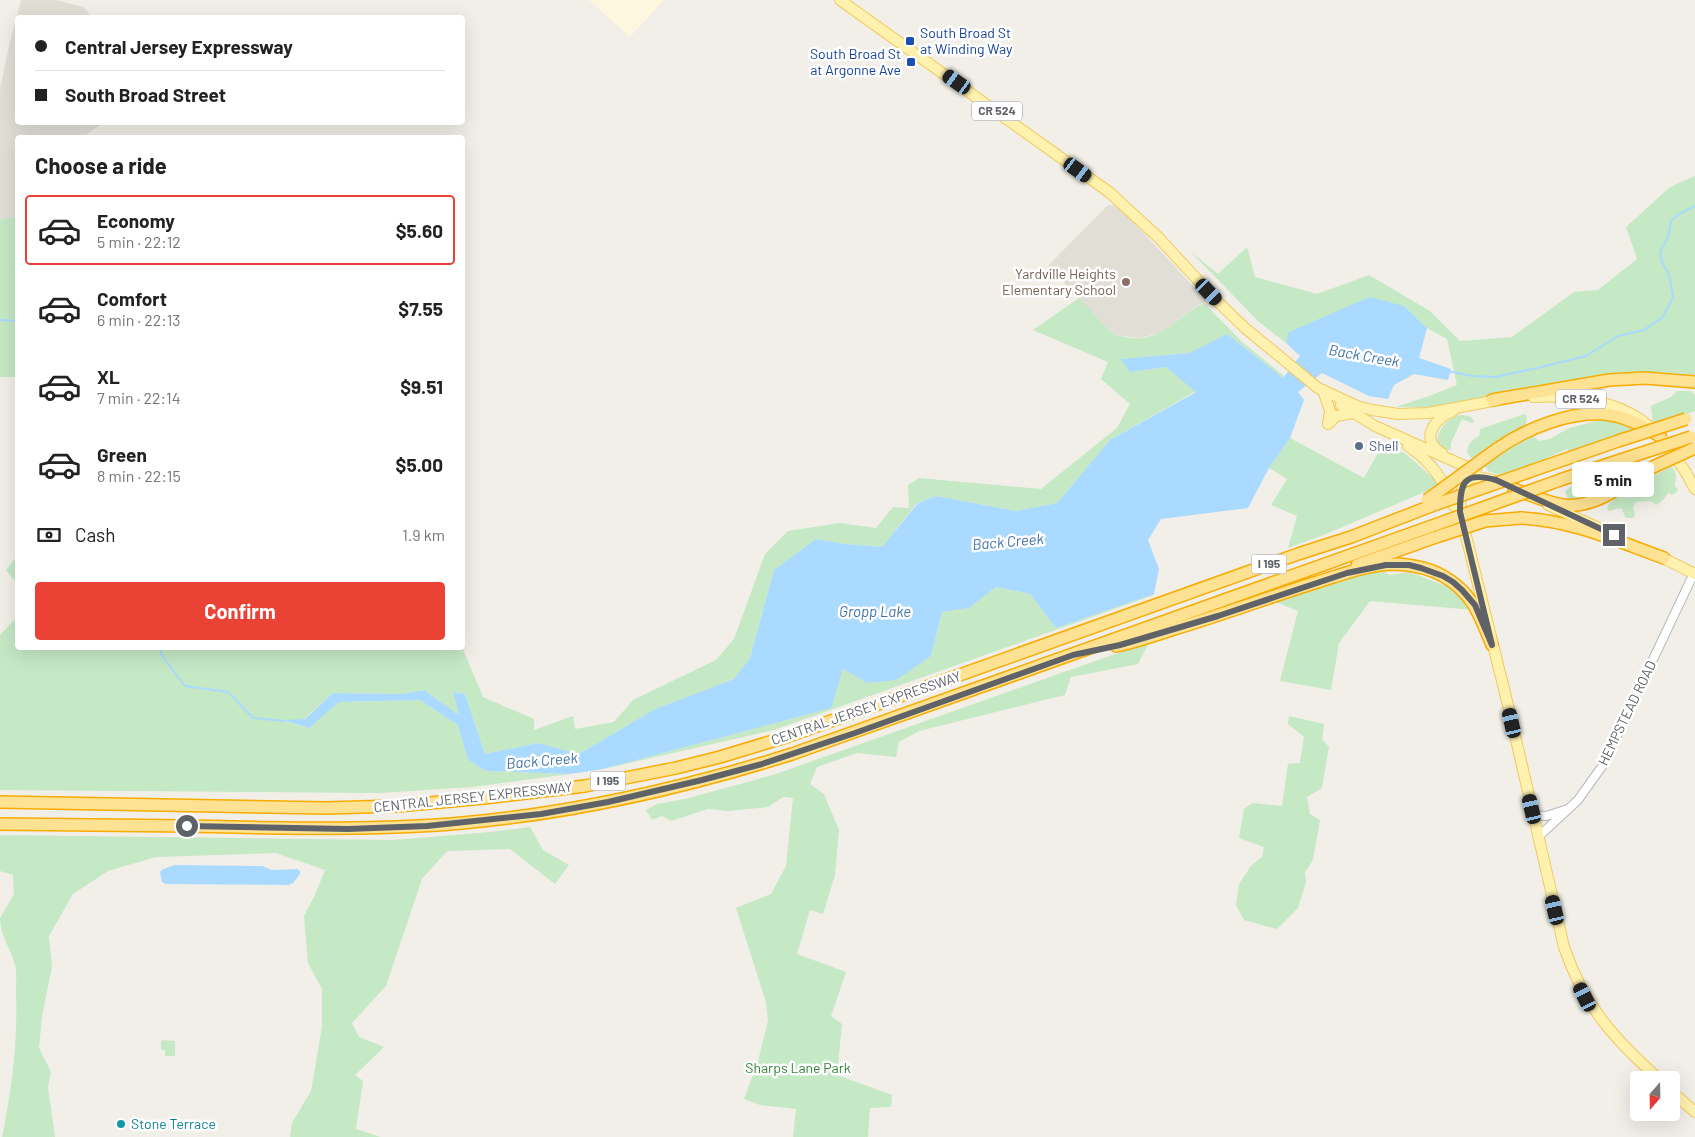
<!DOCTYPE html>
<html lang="en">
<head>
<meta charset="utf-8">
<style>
	:root { --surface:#fff; --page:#f6f6f6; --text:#222; --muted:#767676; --line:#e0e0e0; --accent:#ea4335 }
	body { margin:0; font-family:Barlow,sans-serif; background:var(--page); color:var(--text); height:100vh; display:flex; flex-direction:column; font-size:19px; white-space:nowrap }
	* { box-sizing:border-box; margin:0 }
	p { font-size:16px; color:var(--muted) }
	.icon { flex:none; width:28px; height:28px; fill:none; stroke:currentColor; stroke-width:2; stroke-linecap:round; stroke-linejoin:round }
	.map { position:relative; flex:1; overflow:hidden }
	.side { position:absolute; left:15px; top:135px; width:450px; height:515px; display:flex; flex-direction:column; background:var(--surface); border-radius:5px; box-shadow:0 5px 20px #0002 }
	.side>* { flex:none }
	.guide { position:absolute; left:15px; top:15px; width:450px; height:110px; border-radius:5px; box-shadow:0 5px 20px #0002; display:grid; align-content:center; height:110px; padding:0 20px; background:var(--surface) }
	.needle { width:32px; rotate:200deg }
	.controls { position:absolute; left:1630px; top:1071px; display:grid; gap:10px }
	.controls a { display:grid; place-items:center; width:50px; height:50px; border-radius:5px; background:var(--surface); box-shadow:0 5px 20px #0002; font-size:25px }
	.end { position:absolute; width:22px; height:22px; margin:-11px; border:6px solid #5f6368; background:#fff; box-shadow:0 0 0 2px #fff }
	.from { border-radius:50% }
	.bubble { position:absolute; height:35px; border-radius:5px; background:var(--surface); box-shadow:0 5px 20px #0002; font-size:16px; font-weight:700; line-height:35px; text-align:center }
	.car { position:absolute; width:15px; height:30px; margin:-15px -8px; border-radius:6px; box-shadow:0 0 4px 1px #0007; background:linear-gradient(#222 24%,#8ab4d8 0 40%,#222 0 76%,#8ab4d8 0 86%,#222 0) }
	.guide b { display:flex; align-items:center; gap:18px; height:48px; font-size:19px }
	.guide b+b { border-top:1px solid var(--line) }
	.guide i { width:12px; height:12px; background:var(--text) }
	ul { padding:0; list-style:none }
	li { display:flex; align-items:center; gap:15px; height:70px; margin:0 10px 8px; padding:0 10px; border:2px solid transparent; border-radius:5px }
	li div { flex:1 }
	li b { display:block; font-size:19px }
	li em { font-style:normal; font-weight:700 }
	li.on { border-color:var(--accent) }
	li>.icon { width:45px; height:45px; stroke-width:1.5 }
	h2 { padding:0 20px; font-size:22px; line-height:60px }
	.pay { display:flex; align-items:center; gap:12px; height:55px; padding:0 20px; font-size:19px }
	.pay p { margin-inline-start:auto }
	.button { display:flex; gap:10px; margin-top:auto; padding:10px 20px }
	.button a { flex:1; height:58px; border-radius:5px; background:var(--accent); color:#fff; font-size:20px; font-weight:700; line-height:58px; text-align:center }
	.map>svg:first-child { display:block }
	.commercial { fill:#fef7e0 }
	.education { fill:#e1ded6 }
	.green { fill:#c5e8c5 }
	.water { fill:#aadaff }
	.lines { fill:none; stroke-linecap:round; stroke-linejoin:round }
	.stream { stroke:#aadaff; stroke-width:2 }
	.minor-casing { stroke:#b5b8bc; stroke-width:10 }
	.major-casing { stroke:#f2c960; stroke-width:12 }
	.highway-casing { stroke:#f9ab00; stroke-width:14 }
	.minor { stroke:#fff; stroke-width:8 }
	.major { stroke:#fff2af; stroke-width:10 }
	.highway { stroke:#fde293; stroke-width:11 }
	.highway-bridge-casing { stroke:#f9ab00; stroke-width:14; stroke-linecap:butt }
	.highway-bridge { stroke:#fde293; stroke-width:11 }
	.route { stroke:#5f6368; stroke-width:6 }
	.transit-dot { fill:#1a4fb4; stroke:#fff; stroke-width:2 }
	.education-dot { fill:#8d6e63; stroke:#fff; stroke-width:2 }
	.service-dot { fill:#5c6f8a; stroke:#fff; stroke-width:2 }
	.culture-dot { fill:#0f9aa8; stroke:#fff; stroke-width:2 }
	.labels { text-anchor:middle; stroke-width:5; stroke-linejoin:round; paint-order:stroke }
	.shield { fill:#fff; stroke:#8f9295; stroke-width:1 }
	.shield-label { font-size:12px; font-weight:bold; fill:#5f6368 }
	.transit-label { font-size:14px; fill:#164399; stroke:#fff; text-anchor:start }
	.education-label { font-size:14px; fill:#785e54; stroke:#fff; text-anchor:end }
	.service-label { font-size:14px; fill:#4e5e75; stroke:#fff; text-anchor:start }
	.street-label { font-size:14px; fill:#5f6368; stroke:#fff }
	.park-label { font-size:14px; fill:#348238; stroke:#fff }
	.culture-label { font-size:14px; fill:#0d838f; stroke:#fff; text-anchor:start }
	.water-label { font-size:15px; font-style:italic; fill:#4174aa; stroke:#fff }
</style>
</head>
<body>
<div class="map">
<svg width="1695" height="1137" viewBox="0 0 1695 1137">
	<rect width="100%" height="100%" fill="#f1efe8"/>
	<path class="commercial" d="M589 0H664L630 37Z"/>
	<g class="education">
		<path d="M21 0H56L83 7 89 13V17L18 18V122L103 123 83 137 18 138 17 217 0 219V89L9 46Z"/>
		<path d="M1109 205 1117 206 1134 223 1207 301 1196 306 1162 332 1141 338 1114 335 1048 266 1106 207Z"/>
	</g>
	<g class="green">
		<path d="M1695 176V375L1658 372 1590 378 1530 391 1429 407H1396L1432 395 1457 385 1447 339 1427 328 1404 306 1290 332 1286 343 1259 322 1191 252 1218 274 1247 247 1255 277 1317 294 1369 275 1430 311 1460 341 1512 337 1574 292 1598 290 1637 259 1626 227 1670 187Z"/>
		<path d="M17 217V377H0V219Z"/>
		<path d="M1079 298 1114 335C1122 336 1133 339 1142 338 1167 335 1182 313 1204 303L1241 341 1284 376 1283 378 1227 334 1189 353 1122 359 1130 372 1166 367 1196 391 1110 440 1057 503 1016 511 936 496 917 503 882 547 845 544 816 539 774 570 750 658 734 679 655 709 579 754 538 743 485 754 465 694 454 692 459 715 424 690 401 694 333 693 304 719 284 721 308 728 339 702 420 700 458 725 468 760 486 771 570 774 472 787 380 793 0 790V635L17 617 18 648 462 647 483 697 534 719V730L573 716 575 729 614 722 633 700 716 660 734 639 765 554 788 531 840 523 876 528 893 507 909 508 908 485 919 478 1041 489 1117 428 1130 404 1101 379 1108 362 1033 330Z"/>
		<path d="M1677 391H1690L1695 395V411L1656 425 1653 423 1651 406 1671 397Z"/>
		<path d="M1525 414 1527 417 1525 428 1475 460 1471 458 1467 452C1468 443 1472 440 1479 436L1480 429Z"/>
		<path d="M1459 415C1465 415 1473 416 1474 422L1472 423 1462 419 1451 443V450C1430 450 1437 430 1448 421 1451 418 1456 417 1459 415Z"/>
		<path d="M1599 420H1617L1635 427 1628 434 1570 452 1567 449 1547 458 1538 465 1505 477 1488 471 1485 466 1508 449 1532 435 1539 441 1550 439 1567 429Z"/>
		<path d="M1290 438 1364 478 1383 444 1406 454 1441 485 1326 534 1288 548 1297 516 1271 505 1287 479 1269 468Z"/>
		<path d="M1672 466 1676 475 1675 486 1678 489 1676 493 1671 495 1669 492 1662 501 1656 505 1651 501 1636 502 1633 506 1635 515 1633 518H1626L1621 508 1609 511 1607 508 1609 504 1619 495 1625 496 1651 477Z"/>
		<path d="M1609 475 1616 476V481L1614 486 1585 491 1581 498 1573 501 1568 499 1565 491 1571 487 1593 482Z"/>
		<path d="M17 556V584L6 570Z"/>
		<path d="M1371 563 1389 575 1409 572 1449 587 1474 610 1370 601 1339 643 1331 690 1280 681 1298 611 1276 602 1277 597Z"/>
		<path d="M996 587 1030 594 1056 628 1154 594V595L774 730 603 769 830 708 843 669 867 683 931 656 942 612 969 608Z"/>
		<path d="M1149 642 1138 664 1071 677 1065 695 919 731 899 742 896 757 857 753 817 767 810 784 824 794 839 830 835 875 823 914 810 910 797 954 846 972 831 1016 842 1024 837 1075 892 1095 891 1107 870 1108 868 1137H793L796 1109 760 1105 744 1099 758 1061 768 1021 766 1002 736 908 771 894 786 866 793 798 783 797 768 807 728 811 708 809 671 821 662 816 652 820 646 810 657 804 685 799 773 775Z"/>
		<path d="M1289 716 1324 724 1322 739 1329 747 1322 788 1307 797 1310 814 1320 820 1313 860 1305 872 1306 882 1298 908 1277 929 1244 920 1236 905 1239 884 1251 866 1262 857 1264 847 1239 838 1244 809 1253 803 1282 806 1288 764 1300 763 1304 737 1288 724Z"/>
		<path d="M530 827 543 850 569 865 555 884 510 849 447 851 422 879 386 986 352 1023 359 1037 384 1047 355 1075 363 1081 356 1129 380 1137H290L292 1123 311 1091 322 1027V989L308 963 304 916 315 895 325 870 276 853 156 857 108 871 73 894 49 936 52 967 42 1016 39 1048 51 1072 48 1087 55 1137H2C12 1089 18 1041 16 992 16 984 17 973 15 965 11 949 0 936 0 918L14 894 13 875 0 871V835L392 840 491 832Z"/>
		<path d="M163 1040 175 1041V1056H165V1050H161V1041Z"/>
	</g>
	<g class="water">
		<path d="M1370 297 1404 306 1427 328 1419 358 1451 369 1448 380 1414 374 1394 385 1388 399 1369 396 1322 373 1298 392 1304 400 1290 438 1269 468 1248 508 1161 519 1148 540 1159 569 1154 594 1056 628 1030 594 996 587 969 608 942 612 931 656 896 680 867 683 843 669 831 708 603 769 570 774 486 771 468 760 458 725 420 700 339 702 309 728 282 720 305 719 333 693 401 694 424 690 459 715 453 692 465 694 485 754 538 743 579 754 655 709 734 679 750 658 774 570 816 539 845 544 882 547 918 503 936 496 1016 511 1057 503 1110 440 1196 392 1166 367 1130 372 1121 359 1189 353 1227 334 1283 378 1300 356 1286 343 1289 332Z"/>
		<path d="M175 865 262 866 272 870 297 869 300 871V874L293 883 289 885 166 884 162 882 160 872 163 869Z"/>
	</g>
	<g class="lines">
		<g class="stream">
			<path d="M0 320 18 321"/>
			<path d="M1448 371 1472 376 1495 377 1537 368 1586 356 1618 336 1644 330 1663 317 1673 297 1669 274 1662 262 1660 252 1668 237 1671 221 1679 214 1695 206"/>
			<path d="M159 648 163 657 185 686 228 692 253 718 284 721"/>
		</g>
		<defs>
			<g id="minor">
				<path d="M1533 815 1546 816 1568 809"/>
				<path d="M1538 837 1578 800 1603 765 1694 573"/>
			</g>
			<g id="major">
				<path d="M840 0 1109 192 1158 237 1218 302 1245 328 1318 388 1357 406 1372 410 1398 414 1428 413 1498 400"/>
				<path d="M1323 390 1330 411 1328 424"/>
				<path d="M1533 397C1572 395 1618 400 1649 426"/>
				<path d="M1341 405 1375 426 1476 471"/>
				<path d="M1328 424 1336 416 1354 413"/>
				<path d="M1663 440 1685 471 1695 489"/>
				<path d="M1408 446C1431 461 1444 481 1454 506"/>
				<path d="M1442 453C1419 440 1434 418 1453 411"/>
				<path d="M1496 481C1464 471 1460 482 1460 512L1508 705 1564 947C1584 1006 1614 1039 1660 1080"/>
				<path d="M1548 505 1610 533"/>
				<path d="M1657 555 1695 574"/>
				<path d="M1671 1091 1695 1112"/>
			</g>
			<g id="highway">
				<path d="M1492 400 1609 380 1645 378 1695 382"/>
				<path d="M1497 449C1527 428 1574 409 1611 415 1629 418 1644 427 1660 436"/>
				<path d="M1537 469 1618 441"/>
				<path d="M1563 479 1639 454"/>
				<path d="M1514 489C1530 495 1546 502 1563 505 1598 509 1626 482 1655 466"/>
				<path d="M1521 518C1571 520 1617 541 1664 558"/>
				<path d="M1357 565 1439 536"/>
				<path d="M1116 646C1135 642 1153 636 1171 630 1218 616 1264 599 1311 584 1338 576 1367 564 1396 564 1412 565 1429 568 1443 576 1473 593 1480 616 1492 645"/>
				<path d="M0 802 326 808 397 806 484 798 585 786 676 768 720 757 786 737 1298 554 1351 537 1431 506"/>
				<path d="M0 824C63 825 126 825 189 826 280 828 371 831 462 823 575 813 684 788 792 754L1432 526"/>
			</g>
		</defs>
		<use href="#minor" class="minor-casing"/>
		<use href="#major" class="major-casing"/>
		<use href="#highway" class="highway-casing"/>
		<use href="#minor" class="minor"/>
		<use href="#major" class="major"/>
		<use href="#highway" class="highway"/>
		<defs>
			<g id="highway-bridge">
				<path d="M1618 441 1686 419"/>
				<path d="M1639 454 1691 437"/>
				<path d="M1655 466 1695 448"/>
				<path d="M1427 500 1497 449"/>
				<path d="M1431 506 1537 469"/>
				<path d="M1432 526 1563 479"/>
				<path d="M1439 536 1485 521 1521 518"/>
			</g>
		</defs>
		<use href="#highway-bridge" class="highway-bridge-casing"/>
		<use href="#highway-bridge" class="highway-bridge"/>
	</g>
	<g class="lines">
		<path class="route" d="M187 826 348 829 427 826 541 814 608 802 702 780 762 764 855 733 1073 655 1120 645 1218 616 1347 573 1386 565H1409L1421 568 1443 576 1453 582 1462 590 1475 605 1492 645 1460 512C1460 482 1464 471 1496 480L1614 535"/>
	</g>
	<g class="transit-dot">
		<rect x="905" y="36" width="10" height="10" rx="2.5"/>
		<rect x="906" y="57" width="10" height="10" rx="2.5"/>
	</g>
	<circle class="education-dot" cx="1126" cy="282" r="5"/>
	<circle class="service-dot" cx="1359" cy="446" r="5"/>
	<circle class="culture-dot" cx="121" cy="1124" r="5"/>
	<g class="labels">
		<g class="shield">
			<rect x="972" y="101.5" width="50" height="19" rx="4"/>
			<rect x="1556" y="389.5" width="50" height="19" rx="4"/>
			<rect x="1251.5" y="554.5" width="35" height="19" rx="4"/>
			<rect x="590.5" y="771.5" width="35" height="19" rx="4"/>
		</g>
		<g class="shield-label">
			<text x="997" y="115">CR 524</text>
			<text x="1581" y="403">CR 524</text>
			<text x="1269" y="568">I 195</text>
			<text x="608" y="785">I 195</text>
		</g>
		<g class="transit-label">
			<text x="920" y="38">South Broad St<tspan x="920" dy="16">at Winding Way</tspan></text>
			<text x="901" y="59" text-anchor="end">South Broad St<tspan x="901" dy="16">at Argonne Ave</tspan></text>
		</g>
		<g class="education-label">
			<text x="1116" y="279">Yardville Heights<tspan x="1116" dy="16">Elementary School</tspan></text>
		</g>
		<g class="service-label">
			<text x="1369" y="451">Shell</text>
		</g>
		<g class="street-label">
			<text transform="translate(866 708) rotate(-19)" y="5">CENTRAL JERSEY EXPRESSWAY</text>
			<text transform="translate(1627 713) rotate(-64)" y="5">HEMPSTEAD ROAD</text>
			<text transform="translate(473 797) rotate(-6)" y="5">CENTRAL JERSEY EXPRESSWAY</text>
		</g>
		<g class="park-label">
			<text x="798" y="1073">Sharps Lane Park</text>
		</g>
		<g class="culture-label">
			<text x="131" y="1129">Stone Terrace</text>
		</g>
		<g class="water-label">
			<text transform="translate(1364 356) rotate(10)" y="5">Back Creek</text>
			<text transform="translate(1008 542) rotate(-5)" y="5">Back Creek</text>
			<text x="875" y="617">Gropp Lake</text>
			<text transform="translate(542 761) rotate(-5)" y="5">Back Creek</text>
		</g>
	</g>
</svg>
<div class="controls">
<a><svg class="needle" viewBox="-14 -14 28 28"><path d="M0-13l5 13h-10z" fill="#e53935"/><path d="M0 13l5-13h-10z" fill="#767676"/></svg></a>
</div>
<i class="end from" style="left:187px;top:826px"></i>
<i class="end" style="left:1614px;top:535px"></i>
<div class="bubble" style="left:1572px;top:462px;width:82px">5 min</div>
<i class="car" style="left:957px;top:82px;rotate:305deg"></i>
<i class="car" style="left:1078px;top:170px;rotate:126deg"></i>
<i class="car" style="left:1209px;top:292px;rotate:136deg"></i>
<i class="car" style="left:1512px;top:723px;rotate:347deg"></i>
<i class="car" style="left:1532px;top:809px;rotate:347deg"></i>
<i class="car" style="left:1555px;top:910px;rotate:347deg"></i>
<i class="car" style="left:1585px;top:997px;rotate:333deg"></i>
<div class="guide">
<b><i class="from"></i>Central Jersey Expressway</b>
<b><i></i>South Broad Street</b>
</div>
<section class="side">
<h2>Choose a ride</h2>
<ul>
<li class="on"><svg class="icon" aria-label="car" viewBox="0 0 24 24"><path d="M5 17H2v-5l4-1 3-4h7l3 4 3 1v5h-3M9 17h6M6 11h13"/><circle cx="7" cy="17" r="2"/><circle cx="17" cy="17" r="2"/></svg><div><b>Economy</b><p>5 min · 22:12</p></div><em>$5.60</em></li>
<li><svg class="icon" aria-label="car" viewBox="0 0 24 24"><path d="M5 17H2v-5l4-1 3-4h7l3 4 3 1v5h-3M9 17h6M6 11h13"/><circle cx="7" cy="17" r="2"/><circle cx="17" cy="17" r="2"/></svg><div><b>Comfort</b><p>6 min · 22:13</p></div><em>$7.55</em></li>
<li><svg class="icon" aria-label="car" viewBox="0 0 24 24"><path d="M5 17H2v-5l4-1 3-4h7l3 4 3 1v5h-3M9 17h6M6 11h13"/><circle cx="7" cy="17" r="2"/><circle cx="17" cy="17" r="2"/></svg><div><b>XL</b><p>7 min · 22:14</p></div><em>$9.51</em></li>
<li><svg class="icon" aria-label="car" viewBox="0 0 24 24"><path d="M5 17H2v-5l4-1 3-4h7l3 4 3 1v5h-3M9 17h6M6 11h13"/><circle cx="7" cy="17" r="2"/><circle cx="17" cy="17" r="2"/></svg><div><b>Green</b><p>8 min · 22:15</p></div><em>$5.00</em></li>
</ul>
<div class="pay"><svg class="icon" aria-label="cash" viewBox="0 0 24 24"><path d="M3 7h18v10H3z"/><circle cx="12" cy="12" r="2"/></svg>Cash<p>1.9 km</p></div>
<div class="button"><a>Confirm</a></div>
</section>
</div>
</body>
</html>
